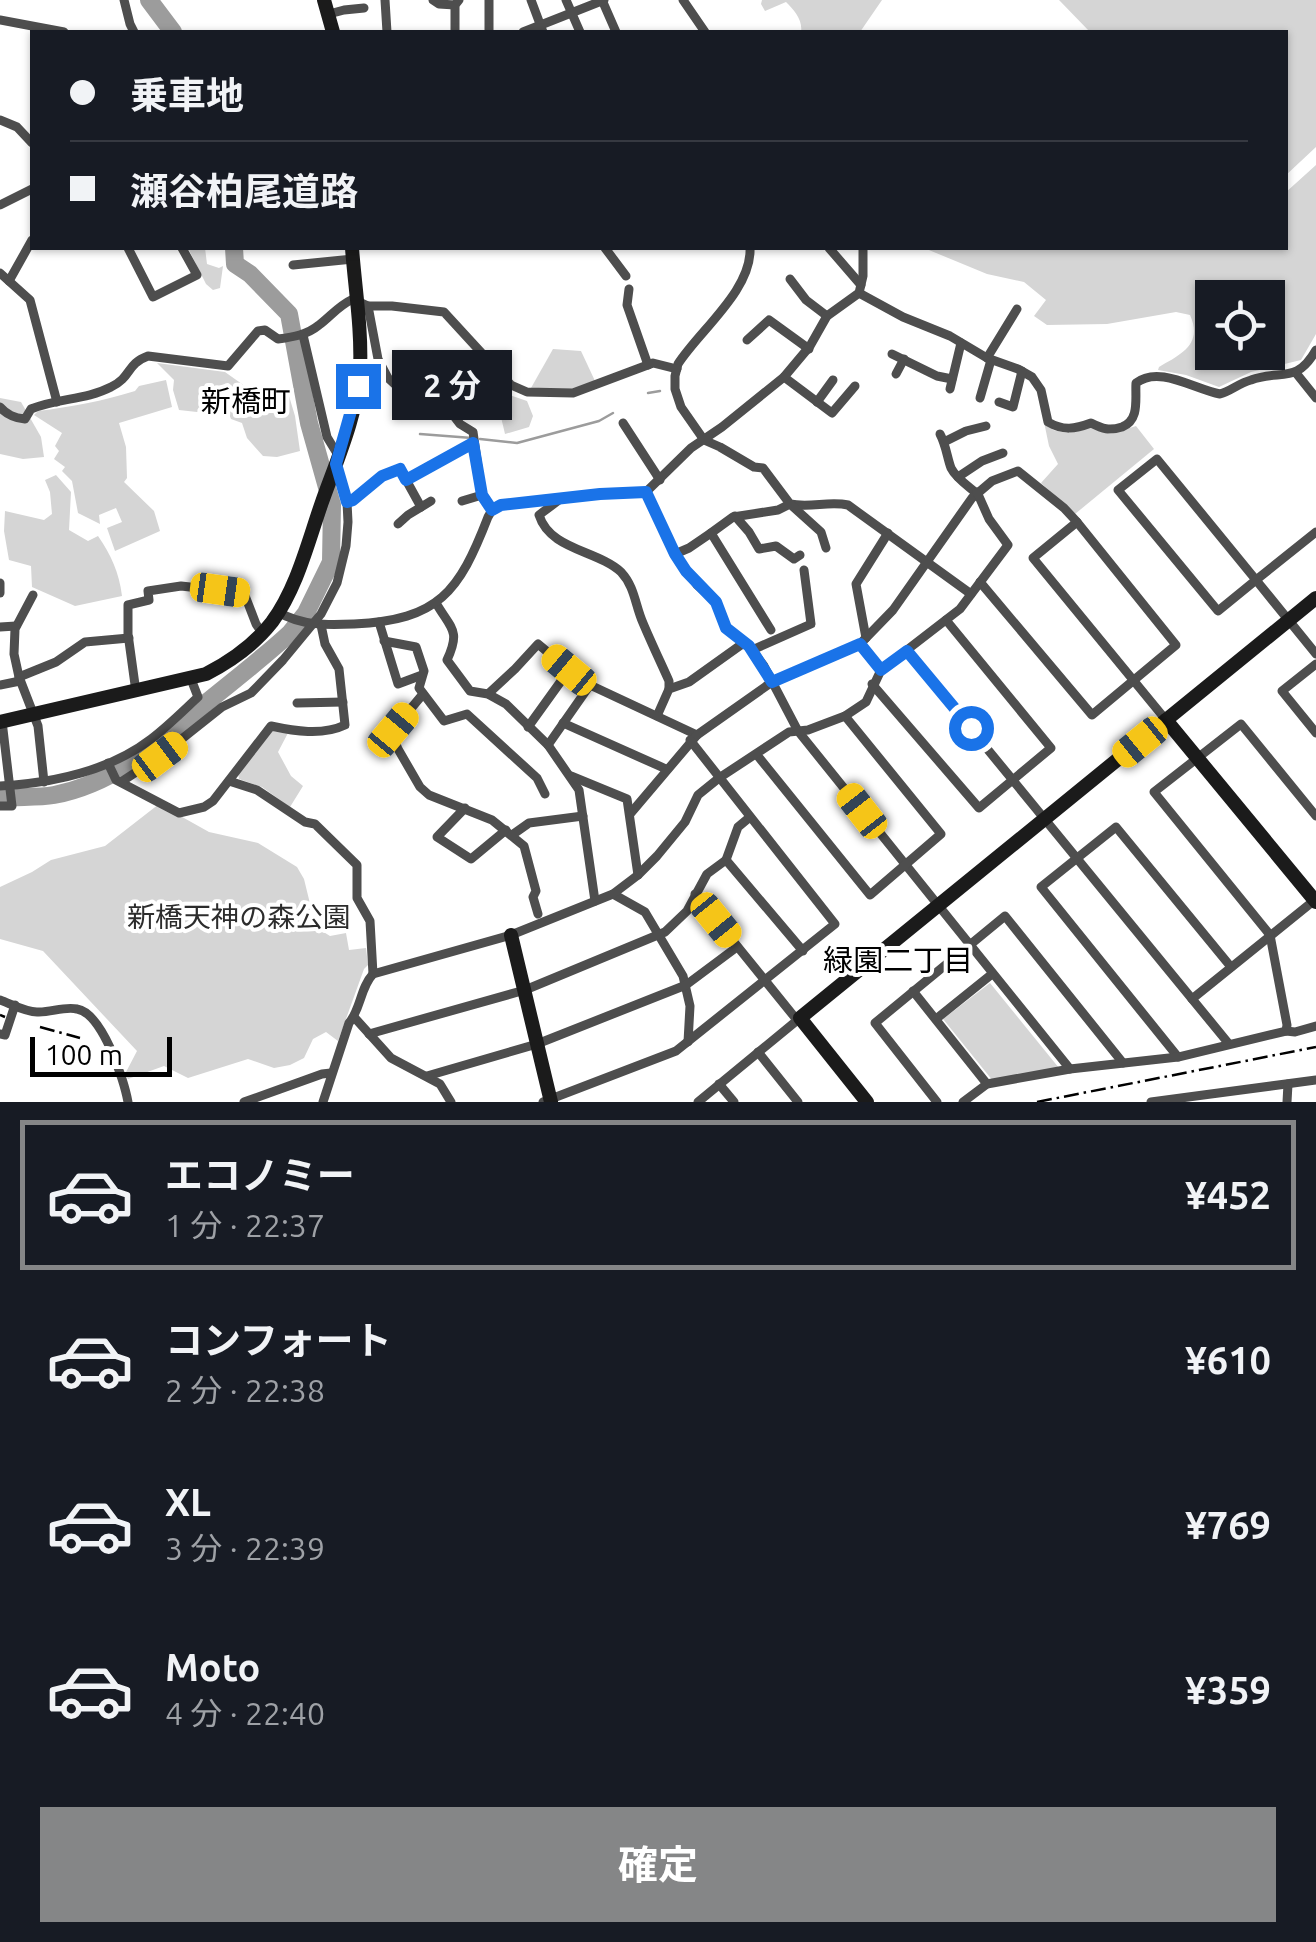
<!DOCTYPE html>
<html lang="ja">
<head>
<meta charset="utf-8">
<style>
	:root { --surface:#171b24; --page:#242831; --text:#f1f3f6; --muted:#9ea1a6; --line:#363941; --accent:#858687 }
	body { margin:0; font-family:Ubuntu,"Noto Sans JP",sans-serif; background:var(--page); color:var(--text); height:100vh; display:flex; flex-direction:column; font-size:38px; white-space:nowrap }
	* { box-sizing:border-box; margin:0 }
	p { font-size:32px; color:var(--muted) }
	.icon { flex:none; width:55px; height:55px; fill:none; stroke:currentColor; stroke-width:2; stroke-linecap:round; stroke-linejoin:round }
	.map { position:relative; height:1102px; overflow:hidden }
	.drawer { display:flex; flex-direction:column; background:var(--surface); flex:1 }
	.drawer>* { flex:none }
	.banner { position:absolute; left:30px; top:30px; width:1258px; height:220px; border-radius:0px; box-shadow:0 2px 8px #0004; display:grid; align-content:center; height:220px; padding:0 40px; background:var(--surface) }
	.controls { position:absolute; left:1195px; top:280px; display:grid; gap:20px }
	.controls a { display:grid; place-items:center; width:90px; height:90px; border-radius:0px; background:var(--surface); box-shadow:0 2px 8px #0004; font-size:50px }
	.scale { position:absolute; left:30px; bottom:25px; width:142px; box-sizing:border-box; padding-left:10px; border:5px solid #000; border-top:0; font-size:28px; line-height:35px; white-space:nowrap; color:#000; -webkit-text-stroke:8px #fff; paint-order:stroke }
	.end { position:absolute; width:45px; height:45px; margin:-22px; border:12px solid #1a73e8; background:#fff; box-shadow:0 0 0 5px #fff }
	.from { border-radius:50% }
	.bubble { position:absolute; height:70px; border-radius:0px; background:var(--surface); box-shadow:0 2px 8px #0004; font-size:32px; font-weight:700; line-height:70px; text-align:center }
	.car { position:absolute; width:30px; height:60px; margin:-30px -15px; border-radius:12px; box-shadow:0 0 8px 2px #0007; background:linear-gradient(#f5c518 24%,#345 0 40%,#f5c518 0 76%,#345 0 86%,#f5c518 0) }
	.banner b { display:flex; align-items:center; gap:35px; height:95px; font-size:38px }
	.banner b+b { border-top:2px solid var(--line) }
	.banner i { width:25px; height:25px; background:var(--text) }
	ul { padding:18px 0 0; list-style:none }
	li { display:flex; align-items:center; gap:30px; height:150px; margin:0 20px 15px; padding:0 20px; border:5px solid transparent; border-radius:0px }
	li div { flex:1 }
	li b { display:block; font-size:38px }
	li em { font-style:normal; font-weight:700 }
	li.active { border-color:var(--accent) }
	li>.icon { width:90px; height:90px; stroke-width:1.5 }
	.primary-button { display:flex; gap:20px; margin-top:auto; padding:20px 40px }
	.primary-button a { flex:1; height:115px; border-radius:0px; background:var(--accent); color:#fff; font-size:40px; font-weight:700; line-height:115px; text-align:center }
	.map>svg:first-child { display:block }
	.green { fill:#d5d5d5; fill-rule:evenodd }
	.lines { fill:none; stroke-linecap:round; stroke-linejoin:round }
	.stream { stroke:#9c9c9c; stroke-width:2.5 }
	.river { stroke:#9c9c9c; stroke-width:18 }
	.street { stroke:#4e4e4e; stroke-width:9 }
	.secondary { stroke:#1b1b1b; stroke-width:14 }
	.rail { stroke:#000; stroke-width:2.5; stroke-dasharray:15 5 2.5 5; stroke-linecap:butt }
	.route { stroke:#1a73e8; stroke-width:12 }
	.labels { text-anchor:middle; stroke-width:8; stroke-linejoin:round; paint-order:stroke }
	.park-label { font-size:28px; fill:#2c2c2c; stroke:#fff }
	.neighbourhood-label { font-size:30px; fill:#000; stroke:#fff }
</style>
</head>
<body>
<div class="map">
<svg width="1316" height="1102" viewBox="0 0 1316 1102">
	<rect width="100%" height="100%" fill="#fff"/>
	<g class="green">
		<path d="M762 0H882L860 32H801C803 20 794 10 786 2L765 11 761 4Z"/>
		<path d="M1059 0H1316V147L1285 176V32H1090Z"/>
		<path d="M1316 165V334L1301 360 1251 372 1219 387 1186 375 1158 370 1159 367C1182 354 1203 344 1190 315L1176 312 1107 324 1047 325 1034 316 1046 300 1024 282 987 274 924 248H1285V193ZM1212 298H1268V352H1212Z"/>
		<path d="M188 248H205L207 264 219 268 223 266 220 288 213 290 206 284Z"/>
		<path d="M553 349 581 351 595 381 572 390 531 388Z"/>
		<path d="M157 363 225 372 256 394 289 396 295 416 300 451 277 457 263 456 247 438 242 423 231 419 224 401 209 402 197 412 179 410 173 390 174 380Z"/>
		<path d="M484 367 496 379 501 392 527 401 533 416 529 427 505 434 501 417 503 403 475 374Z"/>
		<path d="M166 380 172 407 119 423 126 447 127 478 124 482 154 511 160 531 115 551 107 528 122 522 116 508 99 515 100 524 78 513 72 481 62 471 65 467 54 459 59 451 55 446 62 433 34 415 38 411C71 407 103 401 135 391L139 386Z"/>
		<path d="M0 398 21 402 41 437 44 457 23 459 0 454Z"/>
		<path d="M1044 422 1053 430 1067 433 1090 427 1110 434 1136 426 1154 449 1075 514 1041 483 1058 464 1049 446Z"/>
		<path d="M56 475 71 492 69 530 88 541 98 536C111 555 119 572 122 596L75 606 32 587 31 566 9 560 4 531 5 511 44 520 52 514 50 492 45 480Z"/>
		<path d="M271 729 288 733 278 752 291 776 303 786 290 807 262 787 239 779 238 773Z"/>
		<path d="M159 804 209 832 258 843 297 867 304 879 314 920 322 931 330 936 346 933 349 950 366 948 368 965 364 969 338 1041 326 1032 313 1039 304 1058 290 1065 274 1068 248 1059 188 1078 164 1066 128 1079 125 1074 137 1051 43 951 0 939V887L32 872 51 860 105 846Z"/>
		<path d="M990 983 1059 1068 993 1081 943 1019Z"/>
	</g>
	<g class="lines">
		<g class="stream">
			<path d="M648 393 660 391"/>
			<path d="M420 434 472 438"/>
			<path d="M480 439 517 443 599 421 613 413"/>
		</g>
		<g class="river">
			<path d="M149 0 173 32"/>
			<path d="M0 798C18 796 37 798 54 795 117 783 159 742 206 703 234 680 263 658 290 633L306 613 331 562 332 505 309 423 289 314 250 274 235 264 234 248"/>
		</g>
		<g class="street">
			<path d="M124 0 130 24 134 32"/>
			<path d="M385 0 387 32"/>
			<path d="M433 0 439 4 455 5"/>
			<path d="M489 0V32"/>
			<path d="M531 0 543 32"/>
			<path d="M566 0 580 32"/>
			<path d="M602 0 616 32"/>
			<path d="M683 0 705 32"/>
			<path d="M329 14 344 10 364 8"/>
			<path d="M0 20 64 32"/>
			<path d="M455 32V5L459 0"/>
			<path d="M523 32 604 0"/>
			<path d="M0 120 17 127 32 143"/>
			<path d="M0 205 32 189"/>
			<path d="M128 248 153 297 197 275 182 248"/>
			<path d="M605 248 626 276"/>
			<path d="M750 248C752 290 699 331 678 364L675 376V389L681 407 704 440 720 447 754 467 763 468 790 504C810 508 829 501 848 505L971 594"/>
			<path d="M829 248 861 285"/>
			<path d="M293 265 353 259"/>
			<path d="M0 273 30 300 57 402"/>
			<path d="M790 279 806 300 827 316"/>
			<path d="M9 281 32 240"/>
			<path d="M629 289 627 305 648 365"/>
			<path d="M859 293 903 317 950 336 987 358 1018 369 1032 377 1041 390 1048 422C1063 431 1075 429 1091 423 1103 429 1109 431 1122 427 1140 420 1135 399 1136 383 1159 365 1194 389 1220 394 1231 391 1239 383 1251 380 1281 369 1296 385 1316 350"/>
			<path d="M368 306 378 359 388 378 413 401 447 407 460 424 473 432 482 495 492 510"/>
			<path d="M303 335 327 437 338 455"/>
			<path d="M747 340 769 320 809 349"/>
			<path d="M892 354 937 376 952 379"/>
			<path d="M987 358 1017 309"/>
			<path d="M1296 373 1316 398"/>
			<path d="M896 374 904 359"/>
			<path d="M784 377 832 413 855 386"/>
			<path d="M950 389 961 343"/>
			<path d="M980 398 991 360"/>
			<path d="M817 402 833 380"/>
			<path d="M999 402 1013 407 1022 371"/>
			<path d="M0 407C7 415 14 418 25 419L31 409C57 398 86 400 111 387 132 377 126 364 148 356L228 366 258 331 265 330 278 339C293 337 307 335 319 325 331 316 338 306 353 299L368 306H392L444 312 511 385 527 392 573 393 653 363 677 369"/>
			<path d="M623 423 660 480"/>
			<path d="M940 434C946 445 947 457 951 468 956 478 968 486 976 493"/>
			<path d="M944 442 966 431 986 426"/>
			<path d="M1157 459 1256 580 1218 611 1118 490Z"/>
			<path d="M958 477 982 461 1003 453"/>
			<path d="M406 480 473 443"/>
			<path d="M646 492 675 554 697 585 716 602 726 628 749 646 764 666 798 731 1070 1069"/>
			<path d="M559 500 539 515C550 550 597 550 621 572 635 587 635 605 643 623 651 642 660 661 669 681V689"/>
			<path d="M462 501 482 495"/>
			<path d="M347 502 353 500 382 476 400 469 421 507"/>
			<path d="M735 516 749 532 759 549 776 546 794 559 800 555"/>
			<path d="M1077 522 1033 558 1166 720"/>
			<path d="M398 524 408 515 431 501"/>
			<path d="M1316 532 1256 580 1316 654"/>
			<path d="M675 554 689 548 711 533"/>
			<path d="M0 583V593"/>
			<path d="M33 595 15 629 14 654 19 677 38 726 44 782"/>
			<path d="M436 603C451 629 461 630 447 660L470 691 488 694 506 704 548 745 579 790 595 901"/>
			<path d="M278 612C302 626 327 625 354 624 439 620 459 592 488 517L492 510 501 505 598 494 646 492 691 448 722 427 784 377 810 346 827 316 859 293 863 276V248"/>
			<path d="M379 622 398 684 422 675"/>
			<path d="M0 627 16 626"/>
			<path d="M771 630 711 533 733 517 778 510 790 504 821 532 826 548"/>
			<path d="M866 638 856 584 888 533"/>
			<path d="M384 641 416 647 424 671 419 688 444 721 467 714 537 778 545 794"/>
			<path d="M860 644 881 670"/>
			<path d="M752 650 811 624 804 570"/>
			<path d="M907 651 1229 1044"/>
			<path d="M1316 664 1282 691 1316 733"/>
			<path d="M19 677 56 662 85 642 129 638"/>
			<path d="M872 684 979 808 1051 748 946 620"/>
			<path d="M0 685 20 681"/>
			<path d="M136 692 128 634V605L149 600 148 591 181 586 244 593 256 624 262 633"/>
			<path d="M423 694 393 730 392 735 398 749 420 787 429 795 492 820 524 846 536 891 533 897 538 914"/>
			<path d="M488 694 515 669 538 644 569 670 528 727"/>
			<path d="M297 703 343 702"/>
			<path d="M657 716 669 689 689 682 745 642"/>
			<path d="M563 723 666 769"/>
			<path d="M548 745 590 685 697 735"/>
			<path d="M757 755 870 895 941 834 845 716"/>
			<path d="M108 763 116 780 179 813 204 807 213 801 271 726C294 731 322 736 345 725L339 669 325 644 321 625"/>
			<path d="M571 776 627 799 638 875"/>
			<path d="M229 781 257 790 305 822 315 824 357 865V898L370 921 373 974"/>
			<path d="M121 782 159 757 222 707 251 693 283 660 321 614 337 583 346 546 348 522 347 502 337 467"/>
			<path d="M0 786C52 783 108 772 151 739 167 727 183 711 198 697L191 679"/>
			<path d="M0 806H12L2 721"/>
			<path d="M465 808 437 837 471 859 506 830"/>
			<path d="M630 814 697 735 772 682 860 644 893 610 972 498 992 481 1018 471 1064 508 1077 522 1176 645 1092 715 980 582"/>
			<path d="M512 835 529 823 583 816"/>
			<path d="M726 860 803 951"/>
			<path d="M613 894 645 912 683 976 690 1006 688 1042"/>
			<path d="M695 894 797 1020"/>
			<path d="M913 991 987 1084"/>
			<path d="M1192 999 1316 899"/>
			<path d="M0 1000C11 1004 26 1012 37 1012 50 1013 64 1006 77 1009 102 1013 124 1079 128 1102"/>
			<path d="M354 1017 391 1058 440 1084 451 1102"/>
			<path d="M936 1019 992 974"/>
			<path d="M1286 1031 1295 1032 1316 1026"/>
			<path d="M0 1034 5 1035 15 1005"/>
			<path d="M369 1034 525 990 665 932 687 911 707 874 726 860 738 827 750 817"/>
			<path d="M758 1052 798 1102"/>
			<path d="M1178 1057 1041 887 1116 827 1231 967"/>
			<path d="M427 1076 537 1044 686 985 737 947"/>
			<path d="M719 1084 734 1102"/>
			<path d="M244 1102 322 1074 331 1073"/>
			<path d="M323 1102 349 1023C361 1009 360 988 373 974L511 935 613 894 638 875 657 856 685 822 698 795 719 778 789 732 808 730 845 716 866 702 881 670 960 609 1008 545 989 519 977 492"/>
			<path d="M543 1102 676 1051 835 924 690 740"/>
			<path d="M698 1102 800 1018"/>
			<path d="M937 1102 875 1023 1005 916 1123 1063"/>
			<path d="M963 1102 987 1084 1070 1069 1178 1057 1286 1031 1287 1025 1270 935 1154 792 1241 724 1316 816"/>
			<path d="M1151 1102 1316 1080"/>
			<path d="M1287 1102 1288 1084"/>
		</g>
		<g class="secondary">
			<path d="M324 0 333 32"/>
			<path d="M1166 720 1316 902"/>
			<path d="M0 722 206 674C231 661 254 645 272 622 297 588 308 542 322 502 337 460 357 415 360 370 362 330 355 288 352 248"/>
			<path d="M511 935 551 1102"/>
			<path d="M867 1102 800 1018 1316 598"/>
		</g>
		<g class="rail">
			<path d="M0 1015 5 1017"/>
			<path d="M40 1027 80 1038"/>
			<path d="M1037 1102 1316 1047"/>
		</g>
	</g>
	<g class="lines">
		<path class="route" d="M358 386 336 464 347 502 353 500 382 476 400 469 406 480 473 443 482 495 492 510 501 505 600 494 646 492 675 554 686 571 716 602 726 628 749 646 772 682 860 644 881 670 907 651 971 728"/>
	</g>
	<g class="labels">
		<g class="park-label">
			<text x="239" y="927">新橋天神の森公園</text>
		</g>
		<g class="neighbourhood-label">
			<text x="246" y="412">新橋町</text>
			<text x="898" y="971">緑園二丁目</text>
		</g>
	</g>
</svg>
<div class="controls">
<a><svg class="icon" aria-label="locate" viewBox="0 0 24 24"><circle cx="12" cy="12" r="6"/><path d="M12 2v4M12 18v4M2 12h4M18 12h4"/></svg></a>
</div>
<div class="scale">100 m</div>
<i class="end from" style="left:971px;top:728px"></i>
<i class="end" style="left:358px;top:386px"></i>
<div class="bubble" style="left:392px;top:350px;width:120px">2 分</div>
<i class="car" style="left:220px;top:590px;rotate:98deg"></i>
<i class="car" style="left:569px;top:670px;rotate:310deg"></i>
<i class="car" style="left:393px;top:730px;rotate:40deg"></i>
<i class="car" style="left:1140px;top:742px;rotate:231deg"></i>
<i class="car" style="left:160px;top:757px;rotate:53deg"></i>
<i class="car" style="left:862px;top:811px;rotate:322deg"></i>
<i class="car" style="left:716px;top:920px;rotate:141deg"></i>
<div class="banner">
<b><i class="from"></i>乗車地</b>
<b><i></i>瀬谷柏尾道路</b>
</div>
</div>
<section class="drawer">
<ul>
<li class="active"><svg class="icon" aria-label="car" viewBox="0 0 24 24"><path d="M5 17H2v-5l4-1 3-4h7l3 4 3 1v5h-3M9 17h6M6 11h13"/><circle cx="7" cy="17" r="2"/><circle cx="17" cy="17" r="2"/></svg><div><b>エコノミー</b><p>1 分 · 22:37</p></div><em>¥452</em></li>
<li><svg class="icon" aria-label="car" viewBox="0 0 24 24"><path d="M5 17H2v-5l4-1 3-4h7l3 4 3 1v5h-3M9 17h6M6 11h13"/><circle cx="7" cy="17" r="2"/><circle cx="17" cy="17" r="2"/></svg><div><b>コンフォート</b><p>2 分 · 22:38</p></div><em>¥610</em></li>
<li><svg class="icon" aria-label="car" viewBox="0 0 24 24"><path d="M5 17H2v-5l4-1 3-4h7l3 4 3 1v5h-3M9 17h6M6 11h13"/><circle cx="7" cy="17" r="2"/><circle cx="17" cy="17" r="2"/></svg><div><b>XL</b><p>3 分 · 22:39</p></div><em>¥769</em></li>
<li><svg class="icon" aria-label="car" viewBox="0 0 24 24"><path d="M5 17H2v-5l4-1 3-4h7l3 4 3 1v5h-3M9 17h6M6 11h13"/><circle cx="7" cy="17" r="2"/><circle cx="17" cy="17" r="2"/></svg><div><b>Moto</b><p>4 分 · 22:40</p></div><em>¥359</em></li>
</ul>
<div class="primary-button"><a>確定</a></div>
</section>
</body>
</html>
